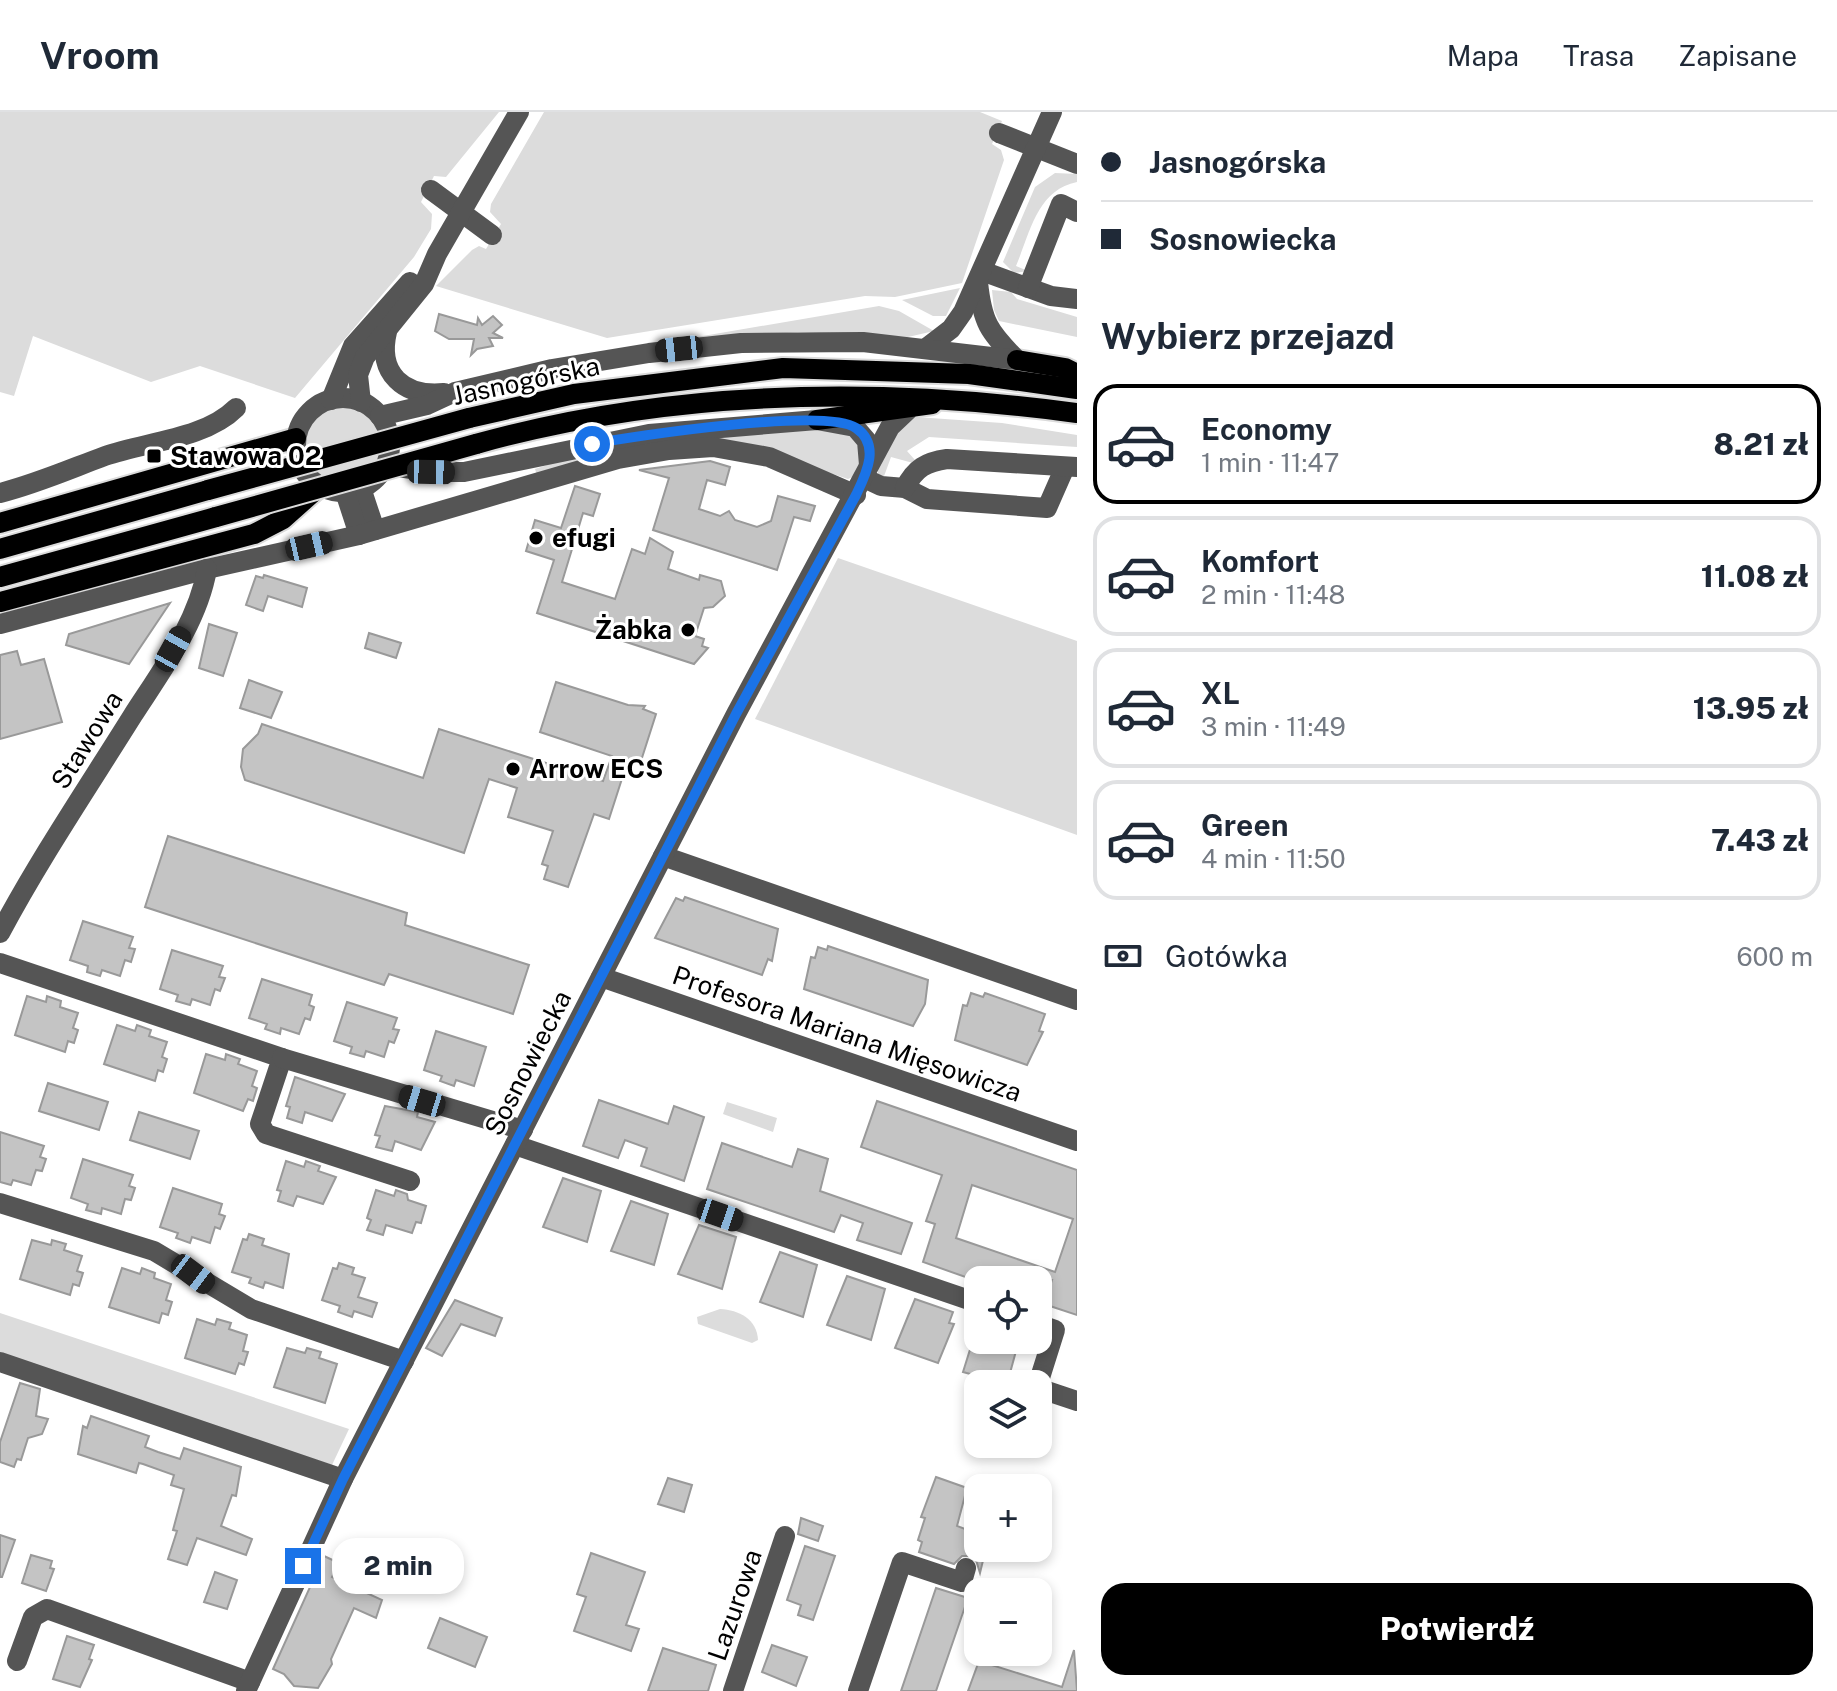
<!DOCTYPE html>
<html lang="pl">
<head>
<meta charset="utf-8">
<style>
	:root { --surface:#fff; --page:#f6f6f7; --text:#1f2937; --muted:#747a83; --line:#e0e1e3; --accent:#000 }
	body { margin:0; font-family:"Public Sans",sans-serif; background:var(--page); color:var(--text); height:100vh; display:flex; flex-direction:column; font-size:30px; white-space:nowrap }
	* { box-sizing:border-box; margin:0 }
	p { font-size:26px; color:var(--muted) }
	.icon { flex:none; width:44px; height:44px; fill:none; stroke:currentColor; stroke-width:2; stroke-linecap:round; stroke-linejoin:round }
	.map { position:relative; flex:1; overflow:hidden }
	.panel { display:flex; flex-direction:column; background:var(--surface); width:760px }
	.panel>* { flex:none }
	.guide { display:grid; align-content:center; height:176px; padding:0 24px; background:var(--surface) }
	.controls { position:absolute; left:964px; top:1154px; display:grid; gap:16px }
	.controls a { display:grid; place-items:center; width:88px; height:88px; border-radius:16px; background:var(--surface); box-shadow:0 4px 12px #0003; font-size:40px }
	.end { position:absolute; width:36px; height:36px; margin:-18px; border:10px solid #1a73e8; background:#fff; box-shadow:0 0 0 4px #fff }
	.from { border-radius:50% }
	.bubble { position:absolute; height:56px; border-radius:24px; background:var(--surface); box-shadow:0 4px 12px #0003; font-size:26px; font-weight:800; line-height:56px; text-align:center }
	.car { position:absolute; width:24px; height:48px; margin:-24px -12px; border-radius:10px; box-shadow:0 0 6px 2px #0007; background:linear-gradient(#222 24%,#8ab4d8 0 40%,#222 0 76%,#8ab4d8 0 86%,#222 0) }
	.guide b { display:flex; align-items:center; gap:28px; height:76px; font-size:30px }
	.guide b+b { border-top:2px solid var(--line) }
	.guide i { width:20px; height:20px; background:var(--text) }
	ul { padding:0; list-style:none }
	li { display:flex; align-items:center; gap:24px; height:120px; margin:0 16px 12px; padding:0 8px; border:4px solid var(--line); border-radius:24px }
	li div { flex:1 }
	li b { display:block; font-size:30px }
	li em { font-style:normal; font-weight:800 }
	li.current { border-color:var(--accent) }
	li>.icon { width:72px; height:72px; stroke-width:1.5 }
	h2 { padding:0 24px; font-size:36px; line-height:96px }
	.pay { display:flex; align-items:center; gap:20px; height:88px; padding:0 24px; font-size:30px }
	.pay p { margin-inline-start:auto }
	.button { display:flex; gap:16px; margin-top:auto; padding:16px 24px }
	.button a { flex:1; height:92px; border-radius:24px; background:var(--accent); color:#fff; font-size:32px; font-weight:800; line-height:92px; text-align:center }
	header { display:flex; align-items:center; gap:48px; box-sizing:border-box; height:112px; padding:0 40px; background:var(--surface); border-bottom:2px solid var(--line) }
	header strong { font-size:38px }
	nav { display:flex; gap:44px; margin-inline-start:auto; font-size:28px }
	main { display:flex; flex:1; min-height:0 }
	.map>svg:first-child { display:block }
	.green { fill:#dcdcdc }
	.building { fill:#c4c4c4; stroke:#999; stroke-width:2; fill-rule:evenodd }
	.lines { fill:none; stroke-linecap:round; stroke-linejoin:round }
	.major-casing { stroke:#dbdbdb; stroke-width:24 }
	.minor { stroke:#555; stroke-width:20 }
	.major { stroke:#000; stroke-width:20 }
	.major-bridge-casing { stroke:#dbdbdb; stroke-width:24; stroke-linecap:butt }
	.major-bridge { stroke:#000; stroke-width:20 }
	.route { stroke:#1a73e8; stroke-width:10 }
	.poi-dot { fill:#000; stroke:#fff; stroke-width:3 }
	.labels { text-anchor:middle; stroke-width:6; stroke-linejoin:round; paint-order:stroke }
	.street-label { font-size:26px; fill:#000; stroke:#fff }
	.poi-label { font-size:26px; font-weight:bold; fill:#000; stroke:#fff; text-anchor:start }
</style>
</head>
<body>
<header>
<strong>Vroom</strong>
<nav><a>Mapa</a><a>Trasa</a><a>Zapisane</a></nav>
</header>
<main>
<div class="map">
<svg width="1077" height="1579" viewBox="0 0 1077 1579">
	<rect width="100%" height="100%" fill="#fff"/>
	<g class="green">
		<path d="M0 0H499L446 65 434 64 421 90 432 102 431 117 414 145 295 286 200 254 151 270 33 224 14 284 0 280Z"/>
		<path d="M544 0H980L1002 9 992 32 1001 38 1004 48 962 171 895 185 865 184 607 226 436 174 472 138 479 134 486 137 501 112 490 100 491 92Z"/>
		<path d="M1055 61 1077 62V70C1037 78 1030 121 1016 154L1028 159 1014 161 1003 150 1035 75Z"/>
		<path d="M960 176 946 204H933L902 188Z"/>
		<path d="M992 178 1011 180 1017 187 1077 205V225L999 209 994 198Z"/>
		<path d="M879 194 899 199 934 219 908 225 798 220 662 231Z"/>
		<path d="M349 293C376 301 386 325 377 350L326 367C289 343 305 291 349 293Z"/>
		<path d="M916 305 1002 311 1077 323V335L929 325 907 339 915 348 913 351 891 345 883 367 878 365C876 345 898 312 916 305Z"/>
		<path d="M842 316 863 337 857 363 848 367 742 332 537 363 535 357C632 322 740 324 842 316Z"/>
		<path d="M838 446 1077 529V723L755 607Z"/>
		<path d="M727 990 777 1006 773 1020 723 1002Z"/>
		<path d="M720 1197C739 1198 757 1207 758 1228L752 1231 698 1212 697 1205Z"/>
		<path d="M0 1201 349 1317 332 1353 0 1243Z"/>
	</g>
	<g class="building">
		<path d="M439 202 477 213 478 206 482 213 493 204 502 213 493 221 503 226H489L493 234 477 237 471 243 474 227H449L435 219Z"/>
		<path d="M710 349 730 355 725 373 707 368 699 397 720 404 729 399 735 408 757 415 771 409 778 384 815 394 810 409 794 405 777 458 653 418 669 366 639 358Z"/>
		<path d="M575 374 600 382 593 404 583 401 562 470 615 487 632 437 645 442 650 426 673 440 668 457 699 468 700 463 721 469 725 484 713 495 704 496 695 524 704 527 702 534 708 536 694 552 537 501 554 448 526 439 535 408 561 416Z"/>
		<path d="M264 463 307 476 302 495 268 484 263 499 246 493 256 464 263 466Z"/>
		<path d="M170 491 129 552 66 533 69 522Z"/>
		<path d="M209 512 237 521 223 564 199 556Z"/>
		<path d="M369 521 401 531 396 546 365 536Z"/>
		<path d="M17 539 21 553 44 547 62 610 0 627V543Z"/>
		<path d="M249 568 282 580 271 606 240 596Z"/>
		<path d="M556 570 628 593 645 594 643 597 656 602 640 652 628 648 609 707 594 702 568 775 544 767 548 754 542 752 553 719 508 705 517 676 489 667 464 741 245 668 241 655 243 637 258 622 262 612 423 666 439 617 603 669 612 644 540 620Z"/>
		<path d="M168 724 407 801 405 813 529 853 513 902 389 862 384 873 145 795Z"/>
		<path d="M685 785 778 817 772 849 768 847 762 863 655 826 676 786 683 789Z"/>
		<path d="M83 809 133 825 129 836 135 837 131 850 125 848 120 864 102 858 100 864 87 860 88 854 70 848Z"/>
		<path d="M828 834 928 868 925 892 913 914 804 877 811 845 815 846 818 835 827 838Z"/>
		<path d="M172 838 223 854 219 865 225 866 220 879 215 877 210 893 192 887 190 893 176 889 178 883 160 877Z"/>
		<path d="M262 867 312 883 309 893 314 895 310 908 305 906 299 922 281 916 280 922 265 917 267 912 249 906Z"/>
		<path d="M971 881 983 885 985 881 1045 902 1039 919 1043 920 1027 953 955 928 963 893 967 894Z"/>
		<path d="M27 884 46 890 47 884 61 889 60 895 78 901 73 916 78 918 74 931 68 929 65 940 15 923Z"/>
		<path d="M347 890 397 906 393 917 399 918 394 931 389 929 384 945 366 939 364 945 350 941 352 935 334 929Z"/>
		<path d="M117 913 135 919 137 913 151 918 149 924 167 930 162 945 167 947 163 960 158 958 155 969 104 952Z"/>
		<path d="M436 919 486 935 474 974 456 968 454 974 440 969 442 964 424 958Z"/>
		<path d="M206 942 225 948 226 942 240 947 238 952 257 959 252 974 257 976 253 989 248 987 243 999 194 981Z"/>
		<path d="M295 965 345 982 332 1009 305 1000 302 1011 287 1006 290 995 286 994Z"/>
		<path d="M48 971 108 990 99 1018 39 999Z"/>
		<path d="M599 988 668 1012 674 994 704 1005 684 1069 641 1054 647 1036 625 1028 618 1046 583 1034Z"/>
		<path d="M877 989 1077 1058V1203L1044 1192 1052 1168H993L995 1162 979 1156 974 1168 923 1150 935 1112 926 1109 942 1063 861 1035ZM972 1073 1073 1107 1055 1160 956 1126Z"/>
		<path d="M385 994 418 1000 417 1005 435 1010 421 1038 395 1029 392 1039 376 1035 380 1024 375 1023Z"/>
		<path d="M139 1000 199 1019 190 1047 130 1028Z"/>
		<path d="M0 1020 44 1034 40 1045 46 1047 42 1059 36 1058 31 1073 13 1068 11 1073 0 1070Z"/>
		<path d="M722 1031 792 1055 798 1037 828 1047 820 1079 912 1111 901 1142 857 1128 863 1111 841 1103 834 1120 707 1077Z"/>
		<path d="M83 1047 133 1063 129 1074 135 1076 131 1088 125 1087 121 1102 102 1096 101 1102 86 1098 88 1092 71 1086Z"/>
		<path d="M286 1049 304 1055 306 1049 320 1054 318 1059 336 1065 323 1092 297 1084 293 1094 278 1089 281 1079 277 1078Z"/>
		<path d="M563 1066 601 1079 587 1130 543 1115Z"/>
		<path d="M173 1076 222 1092 219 1102 225 1104 220 1117 215 1115 210 1131 192 1125 190 1131 176 1126 178 1121 160 1115Z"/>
		<path d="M376 1078 394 1084 396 1078 407 1082 408 1088 426 1094 421 1111 416 1110 412 1121 386 1113 383 1123 367 1118 371 1108 367 1106Z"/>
		<path d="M631 1089 668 1102 654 1153 611 1139Z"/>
		<path d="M699 1113 736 1125 722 1177 678 1162Z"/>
		<path d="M249 1122 264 1127 262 1133 289 1142 283 1176 265 1170 263 1176 249 1171 251 1166 232 1160 243 1127 247 1128Z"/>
		<path d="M32 1128 51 1133 52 1128 66 1132 64 1138 82 1144 77 1159 83 1161 79 1174 73 1172 70 1183 20 1167Z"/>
		<path d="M780 1140 817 1153 803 1205 760 1190Z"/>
		<path d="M339 1151 354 1156 352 1162 365 1166 358 1185 377 1191 372 1205 354 1199 352 1205 338 1200 340 1194 322 1188 333 1156 337 1157Z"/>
		<path d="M122 1156 140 1162 142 1156 155 1161 154 1166 171 1172 166 1188 172 1190 168 1203 162 1201 159 1211 109 1195Z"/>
		<path d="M847 1164 885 1177 871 1228 827 1213Z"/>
		<path d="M915 1187 953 1200 949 1211 954 1212 938 1251 895 1236Z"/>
		<path d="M455 1188 502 1206 495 1224 461 1212 442 1244 426 1236Z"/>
		<path d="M197 1207 215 1213 217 1207 231 1211 229 1217 247 1223 243 1239 248 1240 244 1253 239 1251 235 1262 185 1246Z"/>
		<path d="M973 1228H1019L1007 1272 963 1260Z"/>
		<path d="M287 1236 305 1241 307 1236 321 1240 319 1246 337 1252 325 1291 274 1275Z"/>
		<path d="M20 1271 40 1277 36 1304 48 1307 42 1322 28 1326 21 1348 17 1347 14 1355 0 1350V1330Z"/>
		<path d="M91 1304 149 1324 145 1335 158 1340 180 1347 184 1336 241 1355 236 1384 232 1383 221 1414 252 1427 246 1443 197 1426 187 1453 168 1447 177 1419 173 1418 184 1377 171 1373 174 1363 143 1352 139 1351 136 1361 78 1342 83 1314 87 1316Z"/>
		<path d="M936 1365 967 1376 957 1414 978 1422V1436H986L980 1461 976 1448 970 1444H962L954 1452 919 1440 922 1430 918 1428 925 1406 921 1405Z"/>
		<path d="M668 1366 692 1373 684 1400 658 1392Z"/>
		<path d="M801 1406 823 1414 818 1429 798 1422Z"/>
		<path d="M0 1423 15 1428 2 1465H0Z"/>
		<path d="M805 1434 835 1444 813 1508 798 1503 801 1493 787 1488Z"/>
		<path d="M401 1438 435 1454 429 1467 412 1460 403 1480 389 1474 393 1463 390 1462Z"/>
		<path d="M591 1441 645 1460 626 1513 639 1517 631 1539 574 1519 586 1485 577 1482Z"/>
		<path d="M31 1443 52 1449 50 1456 54 1457 46 1479 22 1471Z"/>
		<path d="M324 1444 339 1451 332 1465 382 1488 376 1506 354 1496 331 1547 332 1552 318 1576 294 1574 284 1562 273 1557Z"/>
		<path d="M215 1460 237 1468 227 1497 204 1490Z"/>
		<path d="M936 1476 968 1486 936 1579H901Z"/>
		<path d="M440 1506 487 1525 475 1555 428 1536Z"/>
		<path d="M67 1524 94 1533 89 1547 92 1548 80 1575 53 1567Z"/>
		<path d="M772 1533 807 1545 796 1574 762 1560Z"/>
		<path d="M663 1536 716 1553 708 1579H648Z"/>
		<path d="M1074 1538 1077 1579H968L979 1549 1062 1575Z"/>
	</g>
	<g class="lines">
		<defs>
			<g id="major">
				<path d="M1017 248 1065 256 1077 262"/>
				<path d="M469 306 574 282 783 256 969 262 1077 277"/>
				<path d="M817 308 932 292"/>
				<path d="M476 332C673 277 875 274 1077 301"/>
				<path d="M0 411 296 326"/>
				<path d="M0 437 208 378"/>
				<path d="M0 465 216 405"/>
				<path d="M0 490 254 422 283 407 319 375"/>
			</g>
		</defs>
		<use href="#major" class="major-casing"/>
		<g class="minor">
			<path d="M999 21 1077 52"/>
			<path d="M431 78 492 123"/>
			<path d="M982 159 1051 184 1077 187"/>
			<path d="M978 170C982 210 989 220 1017 248"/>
			<path d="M1028 176 1061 92 1077 100"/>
			<path d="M387 220C377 262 404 285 444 281"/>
			<path d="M925 237 951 217 963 200 1052 0"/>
			<circle cx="343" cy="333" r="47"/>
			<path d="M331 288 353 234 410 170"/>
			<path d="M361 290 358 263 365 245 424 172 437 142 519 0"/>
			<path d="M380 304 427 293 455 280 552 257 649 241 741 231 863 230 1017 248"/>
			<path d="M392 354 431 360H464L649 322 817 308 855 315 867 329 869 353"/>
			<path d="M864 366 881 374 905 376 927 387 1047 396 1065 355"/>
			<path d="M361 376 375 418"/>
			<path d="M905 376C915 356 926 350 947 347L1077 355"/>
			<path d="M345 380 359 423"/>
			<path d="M0 381C36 372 70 357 105 344 145 330 205 327 236 296"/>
			<path d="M0 512 207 457 359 423 618 347 669 338 713 335 769 345 856 383"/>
			<path d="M663 744 1077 888"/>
			<path d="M0 821C40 746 88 675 133 603 162 558 198 510 207 457"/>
			<path d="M0 851 282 946 260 1012 266 1022 410 1069"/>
			<path d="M601 865 1077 1029"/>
			<path d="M282 946 523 1018"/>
			<path d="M515 1033 978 1191"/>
			<path d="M0 1091 154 1139 251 1197 404 1249"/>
			<path d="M0 1250 343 1367"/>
			<path d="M1038 1272 1055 1218 1038 1212"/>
			<path d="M1038 1276 1077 1289"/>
			<path d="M17 1549 33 1505 47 1497 250 1570"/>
			<path d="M246 1579 343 1367 736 602 890 315 908 298"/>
			<path d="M733 1579 785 1424"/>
			<path d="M858 1579 902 1450 962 1470 966 1456"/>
		</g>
		<use href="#major" class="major"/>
		<defs>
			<g id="major-bridge">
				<path d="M208 378 469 306"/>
				<path d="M216 405 476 332"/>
			</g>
		</defs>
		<use href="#major-bridge" class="major-bridge-casing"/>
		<use href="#major-bridge" class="major-bridge"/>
	</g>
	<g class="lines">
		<path class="route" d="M303 1454 343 1367 736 602 856 383C866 362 881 333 856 316 825 295 635 324 592 332"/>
	</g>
	<g class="poi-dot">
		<rect x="146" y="336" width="16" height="16" rx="4"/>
		<circle cx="536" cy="426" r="8"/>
		<circle cx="688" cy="518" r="8"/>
		<circle cx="513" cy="657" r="8"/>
	</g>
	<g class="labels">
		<g class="street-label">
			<text transform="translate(526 269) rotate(-12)" y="9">Jasnogórska</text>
			<text transform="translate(87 628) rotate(-58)" y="9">Stawowa</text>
			<text transform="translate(847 922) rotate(19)" y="9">Profesora Mariana Mięsowicza</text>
			<text transform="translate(528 951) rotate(-63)" y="9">Sosnowiecka</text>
			<text transform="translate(735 1493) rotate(-71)" y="9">Lazurowa</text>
		</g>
		<g class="poi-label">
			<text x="170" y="353">Stawowa 02</text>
			<text x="552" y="435">efugi</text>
			<text x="672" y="527" text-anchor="end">Żabka</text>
			<text x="529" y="666">Arrow ECS</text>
		</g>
	</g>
</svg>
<div class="controls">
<a><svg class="icon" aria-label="locate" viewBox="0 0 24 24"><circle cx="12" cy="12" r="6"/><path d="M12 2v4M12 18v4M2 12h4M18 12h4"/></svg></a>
<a><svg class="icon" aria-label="layers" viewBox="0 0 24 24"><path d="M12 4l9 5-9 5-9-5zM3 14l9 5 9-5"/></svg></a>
<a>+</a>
<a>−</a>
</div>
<i class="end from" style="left:592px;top:332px"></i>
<i class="end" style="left:303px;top:1454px"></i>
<div class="bubble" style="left:332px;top:1426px;width:132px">2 min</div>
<i class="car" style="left:679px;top:237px;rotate:264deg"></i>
<i class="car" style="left:431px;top:360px;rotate:91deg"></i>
<i class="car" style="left:309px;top:434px;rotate:77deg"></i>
<i class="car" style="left:173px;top:537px;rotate:29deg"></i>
<i class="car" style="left:422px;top:989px;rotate:287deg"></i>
<i class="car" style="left:720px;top:1103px;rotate:109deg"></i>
<i class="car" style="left:193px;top:1162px;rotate:127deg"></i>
</div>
<section class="panel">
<div class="guide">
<b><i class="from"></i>Jasnogórska</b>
<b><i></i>Sosnowiecka</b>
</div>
<h2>Wybierz przejazd</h2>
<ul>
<li class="current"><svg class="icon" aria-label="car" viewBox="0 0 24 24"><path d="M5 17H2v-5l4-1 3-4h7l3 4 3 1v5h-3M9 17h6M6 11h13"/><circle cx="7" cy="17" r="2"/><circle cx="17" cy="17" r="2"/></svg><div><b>Economy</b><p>1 min · 11:47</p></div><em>8.21 zł</em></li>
<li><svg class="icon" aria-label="car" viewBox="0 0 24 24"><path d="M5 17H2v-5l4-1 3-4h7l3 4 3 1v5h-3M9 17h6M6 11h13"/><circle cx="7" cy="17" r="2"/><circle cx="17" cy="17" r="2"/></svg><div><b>Komfort</b><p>2 min · 11:48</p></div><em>11.08 zł</em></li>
<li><svg class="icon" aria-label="car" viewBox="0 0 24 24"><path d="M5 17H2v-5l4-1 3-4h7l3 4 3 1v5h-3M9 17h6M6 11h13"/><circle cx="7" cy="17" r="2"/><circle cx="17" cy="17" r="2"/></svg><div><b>XL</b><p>3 min · 11:49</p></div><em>13.95 zł</em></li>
<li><svg class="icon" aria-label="car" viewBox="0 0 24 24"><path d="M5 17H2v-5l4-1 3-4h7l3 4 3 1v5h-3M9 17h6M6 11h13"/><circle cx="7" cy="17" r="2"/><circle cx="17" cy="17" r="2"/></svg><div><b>Green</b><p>4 min · 11:50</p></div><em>7.43 zł</em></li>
</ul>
<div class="pay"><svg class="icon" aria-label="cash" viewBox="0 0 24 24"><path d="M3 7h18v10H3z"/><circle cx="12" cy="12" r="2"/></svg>Gotówka<p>600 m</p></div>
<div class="button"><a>Potwierdź</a></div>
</section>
</main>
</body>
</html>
